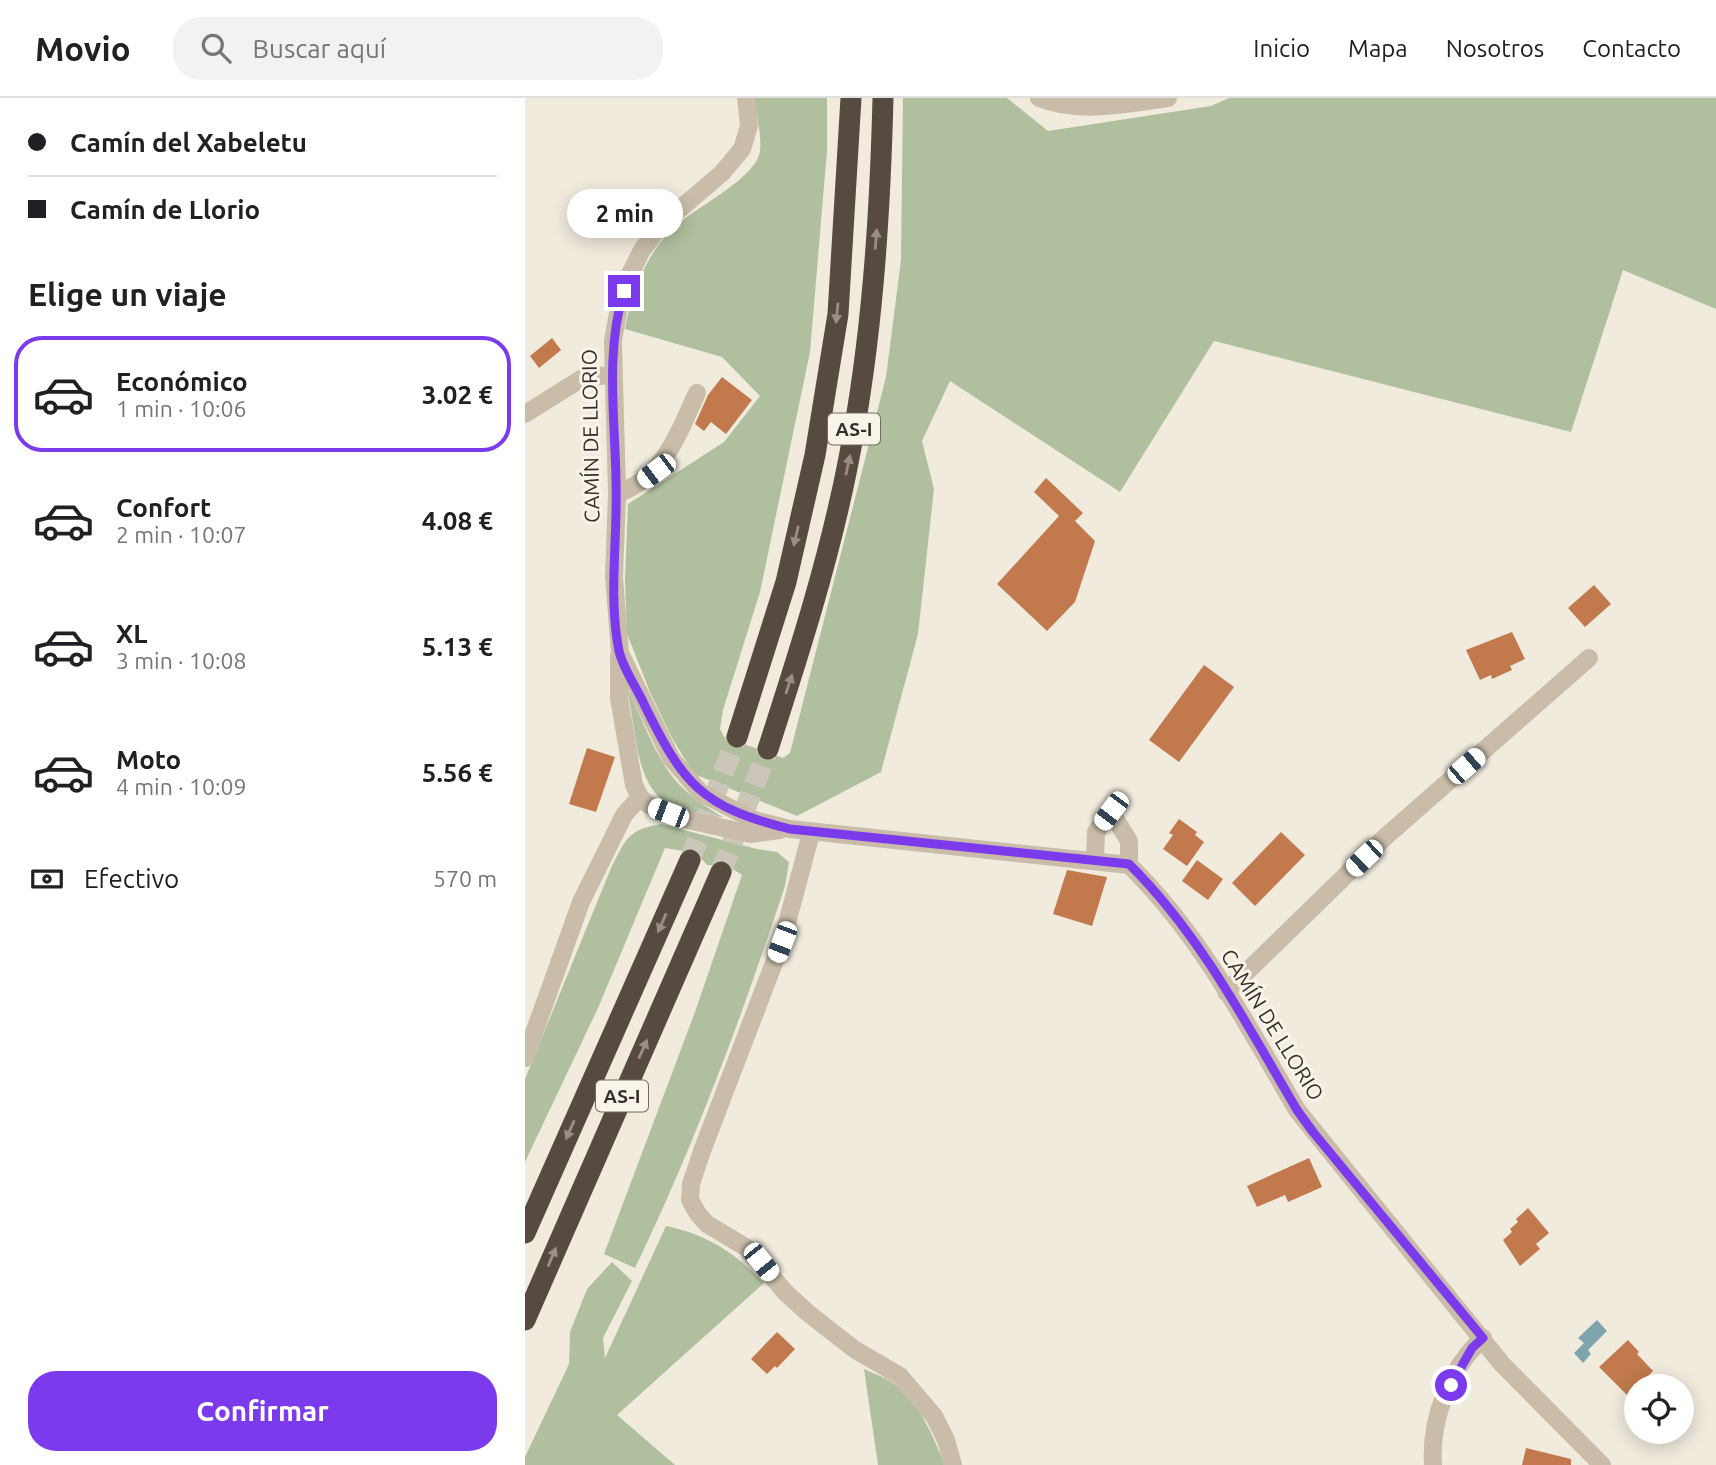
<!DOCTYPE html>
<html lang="es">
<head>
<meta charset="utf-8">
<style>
	:root { --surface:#fff; --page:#f2f2f2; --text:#202124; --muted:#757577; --line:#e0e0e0; --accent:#7c3aed }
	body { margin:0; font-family:Ubuntu,sans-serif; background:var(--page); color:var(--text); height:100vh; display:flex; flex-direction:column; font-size:26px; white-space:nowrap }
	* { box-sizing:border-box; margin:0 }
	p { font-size:23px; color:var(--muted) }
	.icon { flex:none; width:38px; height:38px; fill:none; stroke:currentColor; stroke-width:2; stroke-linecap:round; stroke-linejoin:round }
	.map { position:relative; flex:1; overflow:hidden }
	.sheet { display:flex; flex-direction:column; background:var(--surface); width:525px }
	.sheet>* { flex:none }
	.top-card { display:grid; align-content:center; height:154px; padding:0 28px; background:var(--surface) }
	.fabs { position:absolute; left:1099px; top:1276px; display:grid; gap:14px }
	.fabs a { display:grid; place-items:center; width:70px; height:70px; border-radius:50%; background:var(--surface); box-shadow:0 4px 18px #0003; font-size:35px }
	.end { position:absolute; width:32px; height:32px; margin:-16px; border:9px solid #7c3aed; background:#fff; box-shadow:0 0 0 4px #fff }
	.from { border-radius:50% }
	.bubble { position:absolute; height:49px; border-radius:24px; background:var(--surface); box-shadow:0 4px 18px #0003; font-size:23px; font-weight:600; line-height:49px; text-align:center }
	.car { position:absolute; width:21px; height:42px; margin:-21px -10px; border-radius:9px; box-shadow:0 0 5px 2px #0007; background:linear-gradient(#fff 24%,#345 0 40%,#fff 0 76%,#345 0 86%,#fff 0) }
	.top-card b { display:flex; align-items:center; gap:24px; height:66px; font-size:26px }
	.top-card b+b { border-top:2px solid var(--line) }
	.top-card i { width:18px; height:18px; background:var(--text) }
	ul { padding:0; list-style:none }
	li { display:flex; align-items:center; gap:21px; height:116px; margin:0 14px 10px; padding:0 14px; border:4px solid transparent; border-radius:28px }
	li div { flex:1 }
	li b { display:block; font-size:26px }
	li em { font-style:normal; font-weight:600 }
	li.active { border-color:var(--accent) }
	li>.icon { width:63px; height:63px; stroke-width:1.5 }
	h2 { padding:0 28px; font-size:32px; line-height:84px }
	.pay { display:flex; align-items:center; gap:18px; height:77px; padding:0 28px; font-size:26px }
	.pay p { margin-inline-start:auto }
	.primary-button { display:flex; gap:14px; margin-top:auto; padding:14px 28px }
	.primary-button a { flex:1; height:80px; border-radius:28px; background:var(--accent); color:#fff; font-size:28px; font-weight:600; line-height:80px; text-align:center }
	header { display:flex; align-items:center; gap:42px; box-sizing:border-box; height:98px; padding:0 35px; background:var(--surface); border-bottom:2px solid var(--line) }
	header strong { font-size:33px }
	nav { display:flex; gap:38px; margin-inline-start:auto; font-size:24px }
	.search { width:490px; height:63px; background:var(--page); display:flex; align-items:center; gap:18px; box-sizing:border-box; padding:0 24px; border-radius:28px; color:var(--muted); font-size:26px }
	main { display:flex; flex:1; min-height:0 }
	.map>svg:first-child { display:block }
	.green { fill:#b0c09e }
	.water { fill:#7ea5ad }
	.building { fill:#c1794d }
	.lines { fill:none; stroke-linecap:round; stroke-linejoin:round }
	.highway-tunnel { stroke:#ccc5ba; stroke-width:21; stroke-dasharray:21 10; stroke-linecap:butt }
	.minor { stroke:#c9bdaa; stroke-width:18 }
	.highway { stroke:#574b41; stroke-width:21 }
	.oneway { fill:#988f85 }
	.route { stroke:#7c3aed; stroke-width:9 }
	.labels { text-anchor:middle; stroke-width:6; stroke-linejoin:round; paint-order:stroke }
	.shield { fill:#f9f4ea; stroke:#716a63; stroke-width:2 }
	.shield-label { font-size:19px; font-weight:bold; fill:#372f29 }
	.street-label { font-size:21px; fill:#372f29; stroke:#f9f4ea }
</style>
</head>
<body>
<header>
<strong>Movio</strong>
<div class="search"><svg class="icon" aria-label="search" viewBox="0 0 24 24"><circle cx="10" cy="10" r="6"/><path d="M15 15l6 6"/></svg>Buscar aquí</div>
<nav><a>Inicio</a><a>Mapa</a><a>Nosotros</a><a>Contacto</a></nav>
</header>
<main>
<section class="sheet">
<div class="top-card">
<b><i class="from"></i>Camín del Xabeletu</b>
<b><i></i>Camín de Llorio</b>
</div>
<h2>Elige un viaje</h2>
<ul>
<li class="active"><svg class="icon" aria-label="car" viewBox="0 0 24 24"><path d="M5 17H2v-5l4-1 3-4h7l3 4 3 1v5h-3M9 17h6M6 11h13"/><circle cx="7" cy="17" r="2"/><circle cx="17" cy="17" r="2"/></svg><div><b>Económico</b><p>1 min · 10:06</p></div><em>3.02 €</em></li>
<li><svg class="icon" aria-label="car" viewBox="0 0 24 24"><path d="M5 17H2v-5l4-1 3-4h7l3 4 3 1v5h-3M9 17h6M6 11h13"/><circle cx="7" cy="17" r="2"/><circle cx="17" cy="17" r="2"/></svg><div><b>Confort</b><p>2 min · 10:07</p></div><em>4.08 €</em></li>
<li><svg class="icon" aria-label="car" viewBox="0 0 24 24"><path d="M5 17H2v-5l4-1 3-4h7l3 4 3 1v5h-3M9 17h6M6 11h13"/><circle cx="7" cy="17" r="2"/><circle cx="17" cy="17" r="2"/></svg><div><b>XL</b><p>3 min · 10:08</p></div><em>5.13 €</em></li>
<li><svg class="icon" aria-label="car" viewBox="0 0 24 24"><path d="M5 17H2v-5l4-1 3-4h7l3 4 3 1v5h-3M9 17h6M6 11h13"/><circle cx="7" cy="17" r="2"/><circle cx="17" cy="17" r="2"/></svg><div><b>Moto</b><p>4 min · 10:09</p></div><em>5.56 €</em></li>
</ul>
<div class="pay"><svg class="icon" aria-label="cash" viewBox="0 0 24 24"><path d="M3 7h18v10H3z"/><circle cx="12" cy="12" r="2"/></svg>Efectivo<p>570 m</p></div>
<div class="primary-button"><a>Confirmar</a></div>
</section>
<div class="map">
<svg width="1191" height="1367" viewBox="0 0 1191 1367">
	<rect width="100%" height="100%" fill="#f1ebde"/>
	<g class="green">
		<path d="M229 0H302V53L285 254 235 494 198 612 195 631 199 639 258 660 265 655 361 279 376 162 378 0H482L523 33 686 8 704 0H1191V211L1098 172 1046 334 689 243 595 394 425 283 397 343 409 391 393 536 356 674 272 718 169 676 147 640 125 594 102 536 100 482 103 406 199 344 235 298 197 259 100 231C106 196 120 160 144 134 164 112 231 82 235 53 237 37 231 16 229 0Z"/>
		<path d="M102 591C118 621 129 657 151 683 164 698 181 709 198 719 107 717 117 662 102 591Z"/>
		<path d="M136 726 232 751 252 754 264 764 260 788C217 918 170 1046 110 1170L79 1156 170 914 217 777 203 768 182 767 171 755 140 750 73 910 0 1064V981L86 770C101 741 102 732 136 726Z"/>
		<path d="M141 1128C183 1137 209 1154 239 1185L92 1317 150 1367H0V1359L44 1266 45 1234 62 1191 87 1164 107 1183 78 1240 80 1260Z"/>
		<path d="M339 1271C347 1275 357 1278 365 1283 393 1299 408 1339 420 1367H353Z"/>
	</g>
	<path class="water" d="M1072 1222 1082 1233 1063 1252 1066 1256 1058 1265 1049 1255 1059 1245 1053 1240Z"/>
	<g class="building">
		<path d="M27 240 36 252 14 270 5 258Z"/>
		<path d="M197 279 227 302 201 336 186 324 179 333 170 326 183 297Z"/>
		<path d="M521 380 558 415 550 423 570 443 550 504 522 533 472 486 534 418 509 394Z"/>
		<path d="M1069 487 1086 506 1060 529 1043 510Z"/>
		<path d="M987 534 1000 561 985 568 987 572 967 581 966 577 955 582 941 552Z"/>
		<path d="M679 567 709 589 654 664 624 642Z"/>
		<path d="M62 650 90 659 71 714 44 706Z"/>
		<path d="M654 721 672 734 670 737 679 744 662 768 638 751 648 737 644 735Z"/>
		<path d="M756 734 780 757 730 808 707 785Z"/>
		<path d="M672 762 698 781 683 802 657 783Z"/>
		<path d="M542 772 582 779 567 828 528 816Z"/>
		<path d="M784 1060 797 1089 763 1104 760 1097 732 1109 722 1088Z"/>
		<path d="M1003 1110 1024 1135 1011 1146 1015 1151 995 1168 978 1142 987 1134 985 1131 993 1124 991 1121Z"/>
		<path d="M252 1234 270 1251 252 1270 250 1268 242 1276 226 1261Z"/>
		<path d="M1103 1242 1114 1254 1112 1256 1128 1273 1103 1298 1074 1269Z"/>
		<path d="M1001 1350 1046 1361V1367H997Z"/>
	</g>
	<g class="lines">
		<g class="highway-tunnel">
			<path d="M165 762 212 639"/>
			<path d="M196 774 243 651"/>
		</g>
		<g class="minor">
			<path d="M221 0 224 28 217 51 197 75 136 127 117 152 105 176 94 209 88 243 92 396 89 479 95 555 146 660 176 695 229 722 265 731 604 767C675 836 722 927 772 1012L977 1266 1077 1367"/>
			<path d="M514 0C553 16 602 6 643 0"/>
			<path d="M0 316 59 279 88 277"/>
			<path d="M92 396C140 378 152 338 172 295"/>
			<path d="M94 558V600L109 687 115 699 124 707 163 722 226 736 255 732"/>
			<path d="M286 735 257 844 177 1053 166 1086 165 1102 173 1116 182 1126 222 1150 261 1195 283 1215 329 1251 375 1278 409 1318 421 1342 428 1367"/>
			<path d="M570 761 571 734 586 714 604 743V767"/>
			<path d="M701 894 858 741 1064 560"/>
			<path d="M0 960 56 804 99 717 115 699"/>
			<path d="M908 1367C905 1322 924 1271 958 1240"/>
		</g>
		<g class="highway">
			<path d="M212 639 261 484 290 357 313 216 326 0"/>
			<path d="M243 651C274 555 305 459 324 360 347 242 355 120 358 0"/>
			<path d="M0 1135 165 762"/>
			<path d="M0 1222 196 774"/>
		</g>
	</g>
	<defs><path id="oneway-solid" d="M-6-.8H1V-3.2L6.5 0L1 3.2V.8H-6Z" transform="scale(1.75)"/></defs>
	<g class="oneway">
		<use href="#oneway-solid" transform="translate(351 141) rotate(-86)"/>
		<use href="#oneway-solid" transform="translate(312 215) rotate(96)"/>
		<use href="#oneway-solid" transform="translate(323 367) rotate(-78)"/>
		<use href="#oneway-solid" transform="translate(271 438) rotate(103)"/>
		<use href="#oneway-solid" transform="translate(264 586) rotate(-72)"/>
		<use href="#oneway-solid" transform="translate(137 825) rotate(114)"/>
		<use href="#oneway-solid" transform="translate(118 951) rotate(-66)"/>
		<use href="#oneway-solid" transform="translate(45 1032) rotate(114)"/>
		<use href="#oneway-solid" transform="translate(27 1159) rotate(-67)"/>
	</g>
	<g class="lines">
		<path class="route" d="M99 193C80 253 90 320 91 383 93 438 83 499 94 553 98 571 112 590 119 606 158 686 176 709 265 731L604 766C675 836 722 927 772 1012L788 1034 958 1240 947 1250 926 1287"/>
	</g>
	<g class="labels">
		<g class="shield">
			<rect x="303" y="315.5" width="52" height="31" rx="5"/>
			<rect x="71" y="982.5" width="52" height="31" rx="5"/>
		</g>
		<g class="shield-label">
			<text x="329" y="338">AS-I</text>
			<text x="97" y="1005">AS-I</text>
		</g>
		<g class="street-label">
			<text transform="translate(66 338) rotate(-91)" y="7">CAMÍN DE LLORIO</text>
			<text transform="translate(747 927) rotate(58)" y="7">CAMÍN DE LLORIO</text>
		</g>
	</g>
</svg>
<div class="fabs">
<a><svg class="icon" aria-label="locate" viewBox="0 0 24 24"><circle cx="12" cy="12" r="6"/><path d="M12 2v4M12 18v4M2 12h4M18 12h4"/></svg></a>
</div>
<i class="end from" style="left:926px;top:1287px"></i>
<i class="end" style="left:99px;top:193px"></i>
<div class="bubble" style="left:42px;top:91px;width:116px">2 min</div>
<i class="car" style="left:131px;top:373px;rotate:233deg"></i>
<i class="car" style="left:941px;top:668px;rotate:49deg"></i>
<i class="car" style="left:586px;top:713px;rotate:217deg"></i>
<i class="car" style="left:143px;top:715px;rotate:291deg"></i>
<i class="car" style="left:839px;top:760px;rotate:226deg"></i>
<i class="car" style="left:257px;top:844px;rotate:201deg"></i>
<i class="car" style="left:236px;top:1164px;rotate:141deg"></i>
</div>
</main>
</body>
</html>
